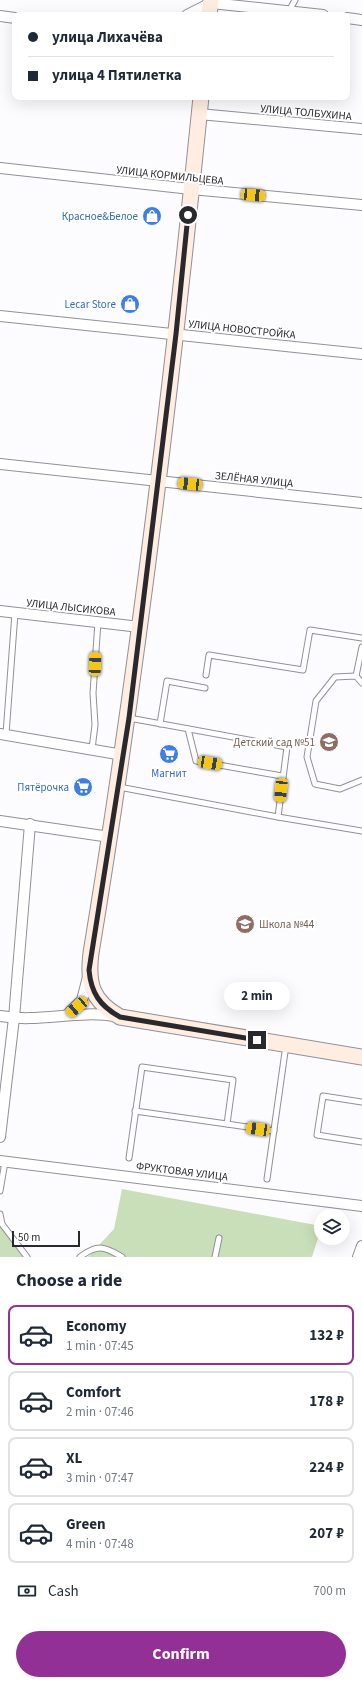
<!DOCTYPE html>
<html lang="en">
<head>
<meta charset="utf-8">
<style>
	:root { --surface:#fff; --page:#f2f2f3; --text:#1f2937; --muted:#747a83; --line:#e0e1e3; --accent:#933096 }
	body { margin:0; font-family:"Source Sans 3",sans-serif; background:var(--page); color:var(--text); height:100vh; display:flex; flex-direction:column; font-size:15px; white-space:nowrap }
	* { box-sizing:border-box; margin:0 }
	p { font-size:13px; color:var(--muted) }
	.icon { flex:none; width:22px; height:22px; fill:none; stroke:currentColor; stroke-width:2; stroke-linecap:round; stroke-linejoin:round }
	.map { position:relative; height:1257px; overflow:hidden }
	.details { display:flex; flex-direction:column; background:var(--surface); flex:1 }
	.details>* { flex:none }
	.guide { position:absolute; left:12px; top:12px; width:338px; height:88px; border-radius:8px; box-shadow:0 4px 16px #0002; display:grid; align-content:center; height:88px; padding:0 16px; background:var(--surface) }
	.tools { position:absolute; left:314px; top:1209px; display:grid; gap:8px }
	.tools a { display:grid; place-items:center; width:36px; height:36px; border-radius:50%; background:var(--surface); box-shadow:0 4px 16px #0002; font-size:20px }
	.scale { position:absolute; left:12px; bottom:10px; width:68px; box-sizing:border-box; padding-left:4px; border:2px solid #29282d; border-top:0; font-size:11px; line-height:14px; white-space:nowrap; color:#29282d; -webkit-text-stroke:3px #fff; paint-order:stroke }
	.end { position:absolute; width:18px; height:18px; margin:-9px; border:5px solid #29282d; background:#fff; box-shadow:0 0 0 2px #fff }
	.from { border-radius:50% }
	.bubble { position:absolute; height:28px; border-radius:14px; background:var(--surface); box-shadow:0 4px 16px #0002; font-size:13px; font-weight:700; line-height:28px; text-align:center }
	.car { position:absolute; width:12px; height:24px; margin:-12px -6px; border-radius:5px; box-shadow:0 0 3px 1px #0007; background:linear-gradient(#f5c518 24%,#345 0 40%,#f5c518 0 76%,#345 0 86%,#f5c518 0) }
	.guide b { display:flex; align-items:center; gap:14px; height:38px; font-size:15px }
	.guide b+b { border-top:1px solid var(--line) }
	.guide i { width:10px; height:10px; background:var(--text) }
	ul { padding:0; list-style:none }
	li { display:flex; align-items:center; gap:12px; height:60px; margin:0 8px 6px; padding:0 8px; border:2px solid var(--line); border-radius:8px }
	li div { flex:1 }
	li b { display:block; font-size:15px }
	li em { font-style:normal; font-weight:700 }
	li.active { border-color:var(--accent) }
	li>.icon { width:36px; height:36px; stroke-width:1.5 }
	h2 { padding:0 16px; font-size:18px; line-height:48px }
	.pay { display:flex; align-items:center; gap:10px; height:44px; padding:0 16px; font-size:15px }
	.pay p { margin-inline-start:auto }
	.cta { display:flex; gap:8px; margin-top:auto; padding:8px 16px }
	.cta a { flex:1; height:46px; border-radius:24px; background:var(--accent); color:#fff; font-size:16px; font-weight:700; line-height:46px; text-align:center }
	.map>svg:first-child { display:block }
	.green { fill:#c8dfb9 }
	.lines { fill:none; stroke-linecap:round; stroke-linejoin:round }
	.lane-casing { stroke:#928f9b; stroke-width:7 }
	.street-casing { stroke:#928f9b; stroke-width:12 }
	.secondary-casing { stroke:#928f9b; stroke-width:17 }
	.lane { stroke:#fff; stroke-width:5 }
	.street { stroke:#fff; stroke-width:10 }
	.secondary { stroke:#feede0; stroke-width:15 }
	.route { stroke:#29282d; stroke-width:5 }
	.labels { text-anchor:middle; stroke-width:4; stroke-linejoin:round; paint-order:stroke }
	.street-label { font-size:11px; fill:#29282d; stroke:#fff }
	.shop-label { font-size:11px; fill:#366cbe; stroke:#fff; text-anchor:end }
	.education-label { font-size:11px; fill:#785e54; stroke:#fff; text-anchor:end }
</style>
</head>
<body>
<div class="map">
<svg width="362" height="1257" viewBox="0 0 362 1257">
	<rect width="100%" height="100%" fill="#fcfbfe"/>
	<g class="green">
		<path d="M122 1189 321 1226V1229L312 1257H88L114 1229Z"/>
		<path d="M0 1222 23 1257H0Z"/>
	</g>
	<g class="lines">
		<defs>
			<g id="lane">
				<path d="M289 11 295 0"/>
				<path d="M206 675 209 655 303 670 310 630 362 638"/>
				<path d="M356 676 362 647"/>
				<path d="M362 683 356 676 335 677 316 701 307 757 315 784 340 789 362 780"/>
				<path d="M129 718 287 747 278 817"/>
				<path d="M160 724 167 681 205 688"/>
				<path d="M188 729 196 761 282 776"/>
				<path d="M6 734 15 613"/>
				<path d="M92 749 95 725 93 693 98 622"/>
				<path d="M119 787 278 817 362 831"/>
				<path d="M362 1102 323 1096 317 1135 362 1142"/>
				<path d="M135 1111 227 1124"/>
				<path d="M129 1158 142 1067 233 1080 227 1124 274 1131"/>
				<path d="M267 1179 286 1045"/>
				<path d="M0 1191 5 1162"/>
				<path d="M0 1214 2 1224 27 1257"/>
				<path d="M80 1257C97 1244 104 1246 122 1257"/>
				<path d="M215 1257 219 1238"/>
			</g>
			<g id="street">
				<path d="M187 15 211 3 323 15"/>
				<path d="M0 16 15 18"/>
				<path d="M347 18 362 20"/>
				<path d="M199 114 362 129"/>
				<path d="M0 168 191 189 362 205"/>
				<path d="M0 316 362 354"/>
				<path d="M0 464 362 503"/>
				<path d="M0 611 140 627"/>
				<path d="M0 734 123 755"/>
				<path d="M0 821 110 837"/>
				<path d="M68 1014 82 1000 88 977"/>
				<path d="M0 1016C38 1023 77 1010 115 1016"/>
				<path d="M0 1137 14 1018 30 824"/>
				<path d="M0 1161 362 1206"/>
				<path d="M358 1257 362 1246"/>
			</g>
			<g id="secondary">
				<path d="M209 15 211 0"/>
				<path d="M201 97C172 384 138 669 91 953 87 984 92 1001 120 1017L362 1057"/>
			</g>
		</defs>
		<use href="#lane" class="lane-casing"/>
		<use href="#street" class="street-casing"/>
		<use href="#secondary" class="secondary-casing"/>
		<use href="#lane" class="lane"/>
		<use href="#street" class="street"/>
		<use href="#secondary" class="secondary"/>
	</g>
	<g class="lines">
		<path class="route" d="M188 215 176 334 129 718 89 970C91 993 100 1006 120 1017L257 1040"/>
	</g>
	<defs>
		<symbol id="shop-disc" viewBox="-11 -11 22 22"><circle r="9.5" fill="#3f7fe0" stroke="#fff"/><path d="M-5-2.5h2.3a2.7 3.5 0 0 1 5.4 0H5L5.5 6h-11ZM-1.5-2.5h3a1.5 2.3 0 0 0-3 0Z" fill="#fff"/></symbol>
		<symbol id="school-disc" viewBox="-11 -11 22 22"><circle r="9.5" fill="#8d6e63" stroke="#fff"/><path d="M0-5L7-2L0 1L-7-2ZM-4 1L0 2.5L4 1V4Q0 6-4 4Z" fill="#fff"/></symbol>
		<symbol id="supermarket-disc" viewBox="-11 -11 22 22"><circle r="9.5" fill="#3f7fe0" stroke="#fff"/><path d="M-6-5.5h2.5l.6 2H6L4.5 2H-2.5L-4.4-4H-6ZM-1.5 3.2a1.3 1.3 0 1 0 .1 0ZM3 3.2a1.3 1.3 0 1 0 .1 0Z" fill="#fff"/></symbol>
	</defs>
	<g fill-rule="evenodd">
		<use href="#shop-disc" x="141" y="205" width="22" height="22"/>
		<use href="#shop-disc" x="119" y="293" width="22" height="22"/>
		<use href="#school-disc" x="318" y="731" width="22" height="22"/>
		<use href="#supermarket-disc" x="158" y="743" width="22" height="22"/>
		<use href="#supermarket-disc" x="72" y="776" width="22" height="22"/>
		<use href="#school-disc" x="234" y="913" width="22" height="22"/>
	</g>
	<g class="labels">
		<g class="street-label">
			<text transform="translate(306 112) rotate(5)" y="4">УЛИЦА ТОЛБУХИНА</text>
			<text transform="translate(170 175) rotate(6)" y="4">УЛИЦА КОРМИЛЬЦЕВА</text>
			<text transform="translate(242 329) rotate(6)" y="4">УЛИЦА НОВОСТРОЙКА</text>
			<text transform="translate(254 479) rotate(6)" y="4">ЗЕЛЁНАЯ УЛИЦА</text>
			<text transform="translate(71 607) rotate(6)" y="4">УЛИЦА ЛЫСИКОВА</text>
			<text transform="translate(182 1171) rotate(7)" y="4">ФРУКТОВАЯ УЛИЦА</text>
		</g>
		<g class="shop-label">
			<text x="138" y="220">Красное&amp;Белое</text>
			<text x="116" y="308">Lecar Store</text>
			<text x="169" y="777" text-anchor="middle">Магнит</text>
			<text x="69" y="791">Пятёрочка</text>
		</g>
		<g class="education-label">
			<text x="315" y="746">Детский сад №51</text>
			<text x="259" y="928" text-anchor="start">Школа №44</text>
		</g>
	</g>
</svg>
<div class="tools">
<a><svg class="icon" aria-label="layers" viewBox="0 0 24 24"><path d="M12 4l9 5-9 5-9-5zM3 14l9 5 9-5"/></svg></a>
</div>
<div class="scale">50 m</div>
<i class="end from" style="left:188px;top:215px"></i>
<i class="end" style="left:257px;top:1040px"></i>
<div class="bubble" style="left:224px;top:982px;width:66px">2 min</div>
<i class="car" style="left:253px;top:195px;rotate:95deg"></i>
<i class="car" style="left:190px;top:484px;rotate:276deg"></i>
<i class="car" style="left:95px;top:664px;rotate:2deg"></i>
<i class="car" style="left:210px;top:763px;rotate:100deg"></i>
<i class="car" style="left:281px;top:790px;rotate:186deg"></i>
<i class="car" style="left:77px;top:1007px;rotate:230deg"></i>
<i class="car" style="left:258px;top:1129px;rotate:278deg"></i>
<div class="guide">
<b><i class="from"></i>улица Лихачёва</b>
<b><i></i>улица 4 Пятилетка</b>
</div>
</div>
<section class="details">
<h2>Choose a ride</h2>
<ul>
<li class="active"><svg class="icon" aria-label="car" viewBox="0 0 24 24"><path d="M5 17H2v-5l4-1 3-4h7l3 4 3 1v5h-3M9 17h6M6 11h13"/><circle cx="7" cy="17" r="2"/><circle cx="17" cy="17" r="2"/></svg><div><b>Economy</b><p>1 min · 07:45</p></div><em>132 ₽</em></li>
<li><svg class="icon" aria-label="car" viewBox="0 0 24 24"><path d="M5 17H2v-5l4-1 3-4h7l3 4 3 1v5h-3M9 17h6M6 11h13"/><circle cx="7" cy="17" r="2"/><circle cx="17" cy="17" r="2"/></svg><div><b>Comfort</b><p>2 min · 07:46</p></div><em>178 ₽</em></li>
<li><svg class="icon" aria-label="car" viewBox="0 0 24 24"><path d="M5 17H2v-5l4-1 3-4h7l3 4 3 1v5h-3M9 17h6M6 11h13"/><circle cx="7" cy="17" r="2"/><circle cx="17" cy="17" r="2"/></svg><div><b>XL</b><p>3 min · 07:47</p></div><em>224 ₽</em></li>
<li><svg class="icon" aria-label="car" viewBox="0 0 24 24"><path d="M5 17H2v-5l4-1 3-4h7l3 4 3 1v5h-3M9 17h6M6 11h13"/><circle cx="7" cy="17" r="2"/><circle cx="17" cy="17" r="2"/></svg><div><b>Green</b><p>4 min · 07:48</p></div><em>207 ₽</em></li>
</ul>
<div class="pay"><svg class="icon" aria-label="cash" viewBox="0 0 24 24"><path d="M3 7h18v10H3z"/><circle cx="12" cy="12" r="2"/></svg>Cash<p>700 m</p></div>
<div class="cta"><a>Confirm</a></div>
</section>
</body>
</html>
